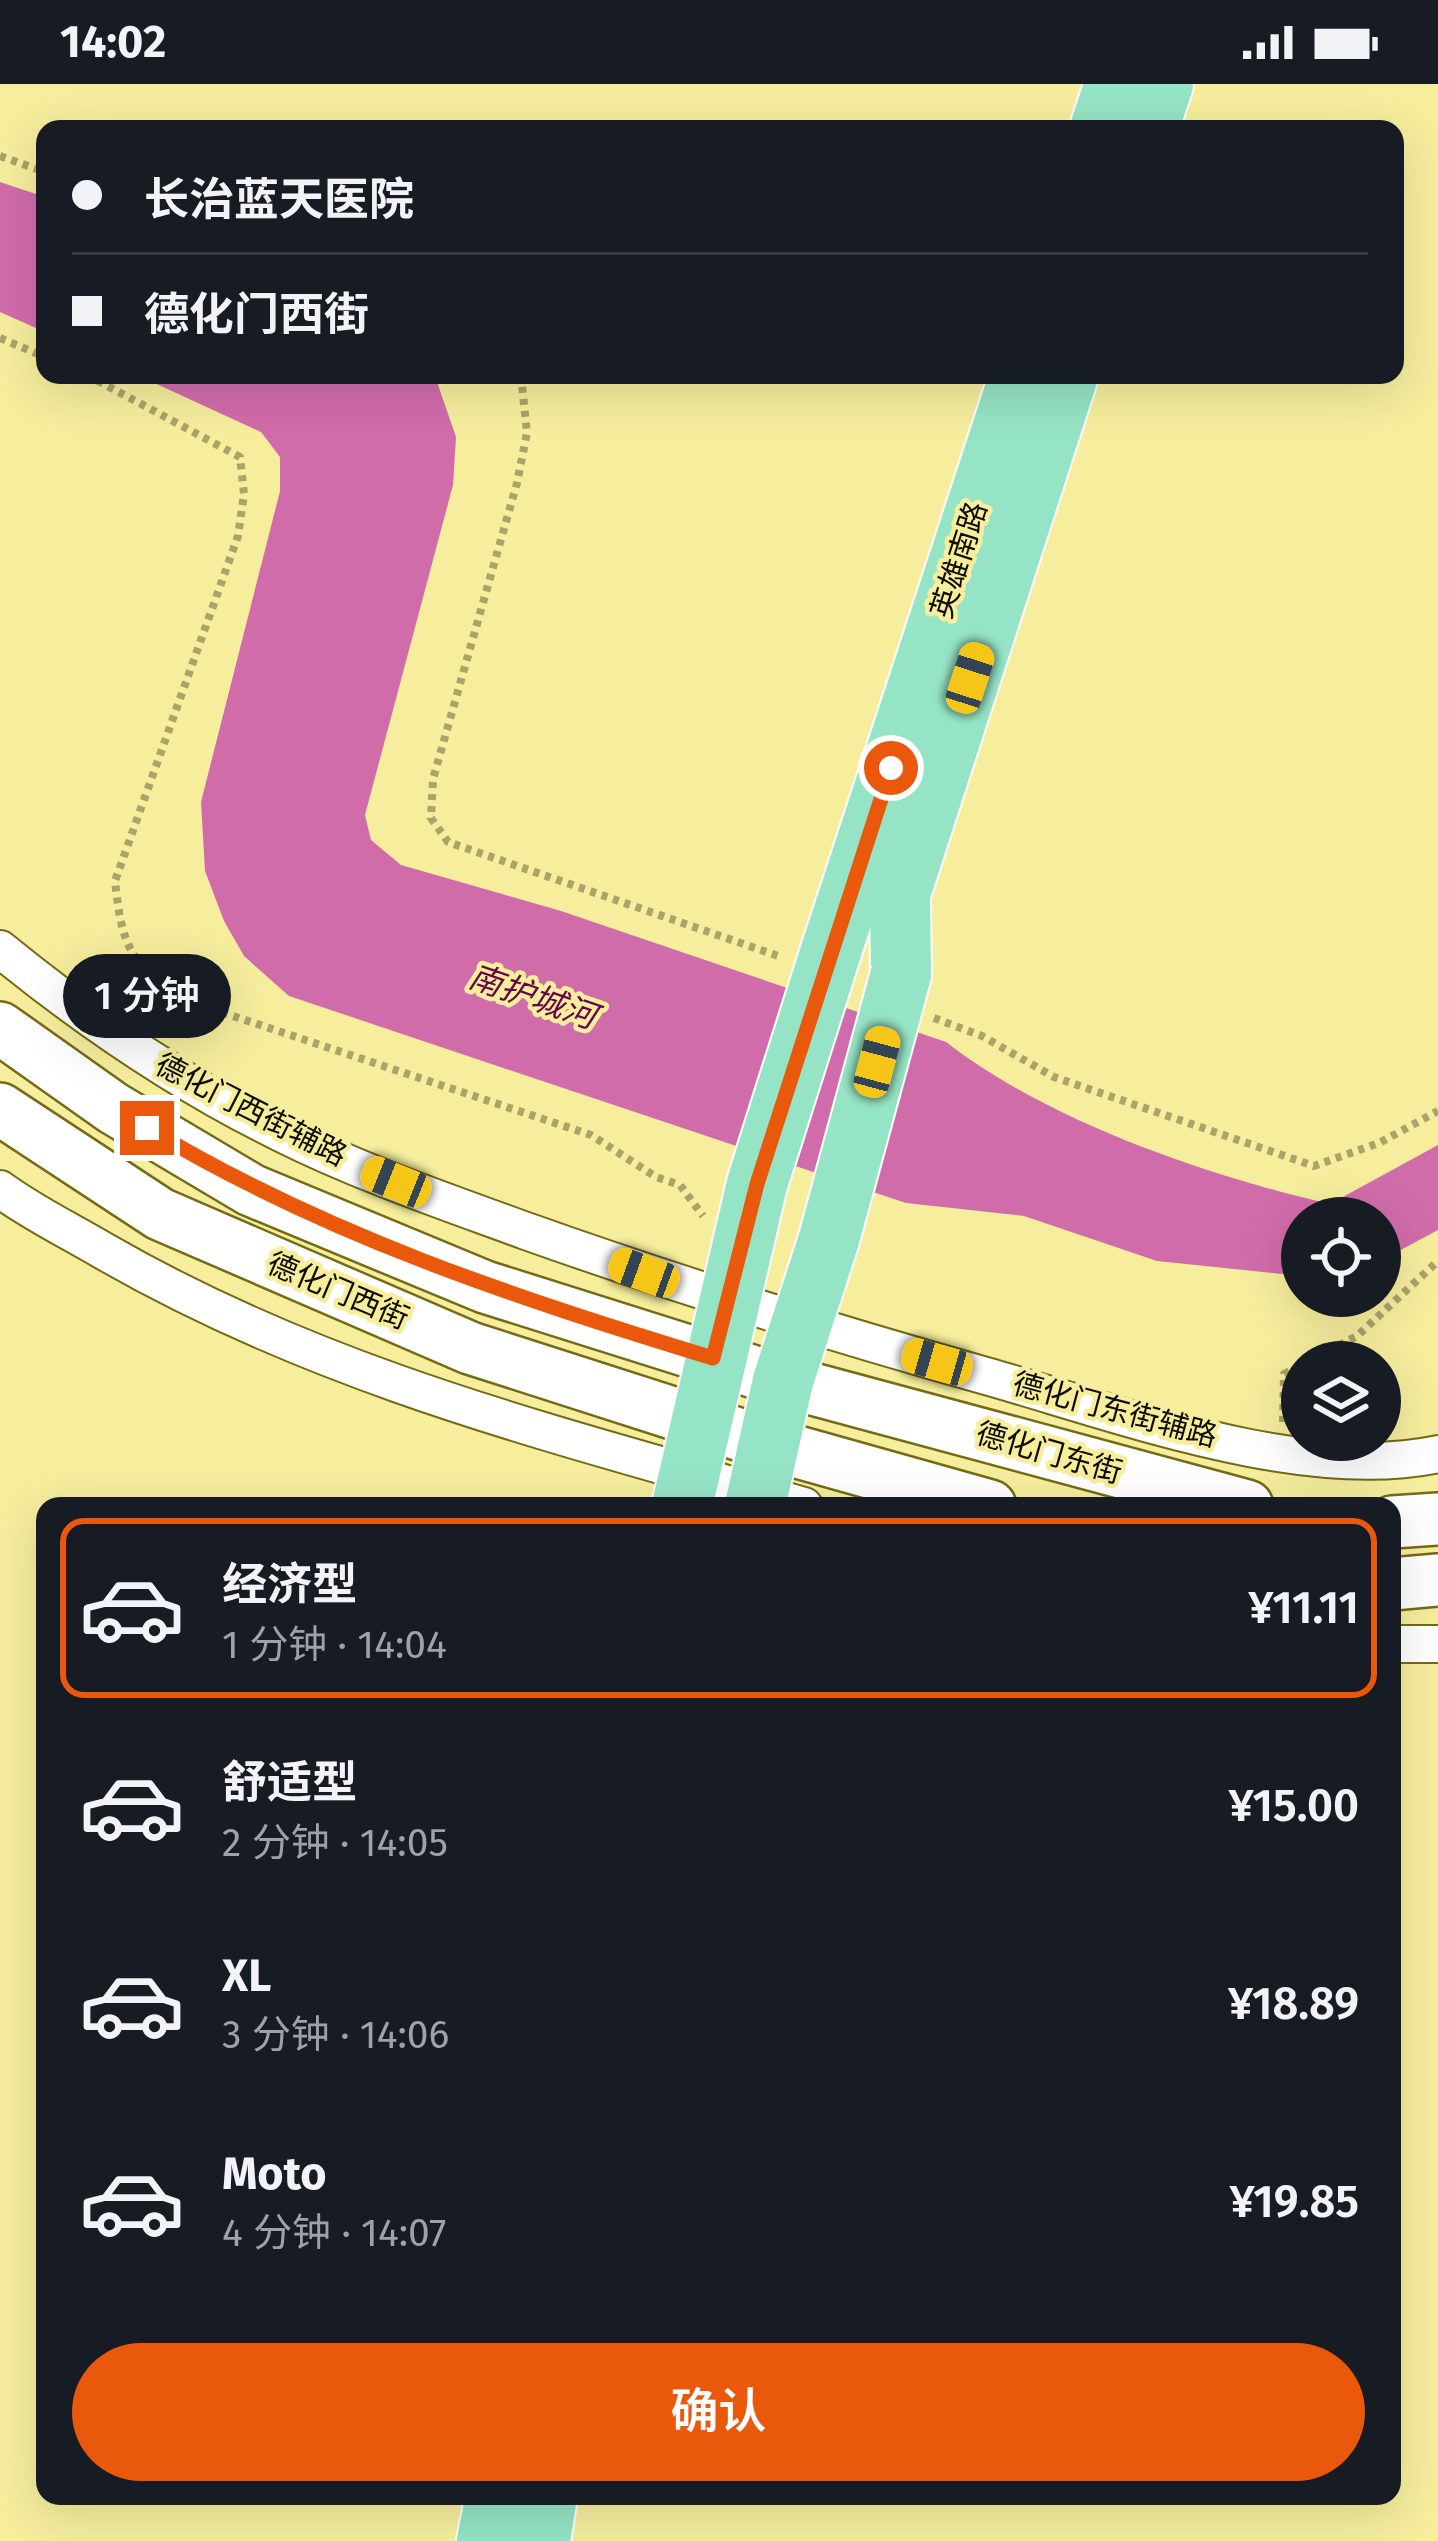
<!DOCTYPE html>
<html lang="zh">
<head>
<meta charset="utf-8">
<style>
	:root { --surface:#171b24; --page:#242831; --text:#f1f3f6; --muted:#9ea1a6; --line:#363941; --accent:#ea580c }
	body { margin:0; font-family:"Fira Sans","Noto Sans SC",sans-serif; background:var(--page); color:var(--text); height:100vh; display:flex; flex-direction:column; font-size:45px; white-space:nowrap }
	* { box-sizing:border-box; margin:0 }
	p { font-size:39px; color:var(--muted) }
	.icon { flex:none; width:66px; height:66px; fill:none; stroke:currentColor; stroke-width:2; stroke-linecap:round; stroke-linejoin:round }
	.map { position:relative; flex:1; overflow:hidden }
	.panel { position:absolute; left:36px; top:1413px; width:1365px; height:1008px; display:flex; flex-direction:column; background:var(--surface); border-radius:24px; box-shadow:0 12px 48px #0002 }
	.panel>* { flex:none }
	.guide { position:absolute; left:36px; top:36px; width:1368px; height:264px; border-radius:24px; box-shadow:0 12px 48px #0002; display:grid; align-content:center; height:264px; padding:0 36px; background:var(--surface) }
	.buttons { position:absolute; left:1281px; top:1113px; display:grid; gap:24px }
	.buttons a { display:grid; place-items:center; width:120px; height:120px; border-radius:50%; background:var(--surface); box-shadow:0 12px 48px #0002; font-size:60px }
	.end { position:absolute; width:54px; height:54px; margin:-27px; border:15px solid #ea580c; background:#fff; box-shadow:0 0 0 6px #fff }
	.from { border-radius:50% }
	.bubble { position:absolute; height:84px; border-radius:42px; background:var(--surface); box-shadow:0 12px 48px #0002; font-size:39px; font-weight:600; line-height:84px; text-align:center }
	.car { position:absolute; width:36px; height:72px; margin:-36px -18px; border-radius:15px; box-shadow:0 0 9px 3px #0007; background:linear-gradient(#f5c518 24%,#345 0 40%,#f5c518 0 76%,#345 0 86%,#f5c518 0) }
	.guide b { display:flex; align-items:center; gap:42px; height:114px; font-size:45px }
	.guide b+b { border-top:3px solid var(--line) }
	.guide i { width:30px; height:30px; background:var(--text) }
	ul { padding:21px 0 0; list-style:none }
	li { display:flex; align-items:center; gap:36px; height:180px; margin:0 24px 18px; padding:0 12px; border:6px solid transparent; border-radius:24px }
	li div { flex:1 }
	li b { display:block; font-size:45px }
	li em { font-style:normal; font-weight:600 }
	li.active { border-color:var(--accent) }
	li>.icon { width:108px; height:108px; stroke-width:1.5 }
	.primary-button { display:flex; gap:24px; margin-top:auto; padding:24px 36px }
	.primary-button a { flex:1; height:138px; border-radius:72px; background:var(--accent); color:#fff; font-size:48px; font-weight:600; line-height:138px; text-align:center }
	.status { display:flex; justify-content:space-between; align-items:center; height:84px; padding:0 60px; background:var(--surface); direction:ltr }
	.status svg { height:33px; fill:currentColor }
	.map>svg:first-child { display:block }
	.water { fill:#d16cab }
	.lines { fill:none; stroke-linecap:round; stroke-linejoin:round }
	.street-casing { stroke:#746b14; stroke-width:40 }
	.secondary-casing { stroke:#746b14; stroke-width:56 }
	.primary-casing { stroke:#fff; stroke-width:64 }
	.path { stroke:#aaa469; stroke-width:8; stroke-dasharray:6 6; stroke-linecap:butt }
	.street { stroke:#fff; stroke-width:36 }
	.secondary { stroke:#fff; stroke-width:51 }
	.primary { stroke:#95e4c5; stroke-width:60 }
	.primary-bridge-casing { stroke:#fff; stroke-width:64; stroke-linecap:butt }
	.primary-bridge { stroke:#95e4c5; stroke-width:60 }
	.route { stroke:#ea580c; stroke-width:15 }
	.labels { text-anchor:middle; stroke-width:9; stroke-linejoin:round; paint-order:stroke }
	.street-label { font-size:30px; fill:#0f0c00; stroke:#f6ee9d }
	.water-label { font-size:33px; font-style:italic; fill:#65064a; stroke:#f6ee9d }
</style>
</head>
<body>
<div class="status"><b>14:02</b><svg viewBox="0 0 49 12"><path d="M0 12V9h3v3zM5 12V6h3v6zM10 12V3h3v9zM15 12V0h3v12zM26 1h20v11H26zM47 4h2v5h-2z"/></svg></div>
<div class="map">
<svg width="1438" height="2457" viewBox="0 0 1438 2457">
	<rect width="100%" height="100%" fill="#f6ee9d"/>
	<g class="water">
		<path d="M0 98 45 113V248L0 228Z"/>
		<path d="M137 291H431L437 298 456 353 453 401 365 731 371 756 401 781 561 827 946 958C1048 1037 1204 1091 1330 1120L1438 1061V1146L1380 1177V1134H1302V1192L1157 1177 1024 1132 906 1119 289 912 244 872 224 837 205 787 201 718 280 407V373L261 348Z"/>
	</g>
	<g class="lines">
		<defs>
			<g id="street">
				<path d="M0 865C87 936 181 1000 281 1049 359 1088 444 1117 526 1147 678 1201 830 1248 986 1292 1117 1329 1304 1399 1438 1370"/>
				<path d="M0 1105C31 1128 68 1146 102 1166 325 1295 559 1351 804 1422"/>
				<path d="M1392 1560H1438"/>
			</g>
			<g id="secondary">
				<path d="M0 944 113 1024 251 1106 485 1203 783 1297 1247 1422"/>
				<path d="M0 1025 160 1130 470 1264 769 1360 990 1422"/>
				<path d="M1392 1438 1438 1435"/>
				<path d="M1392 1500 1438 1496"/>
			</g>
			<g id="primary">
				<path d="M1100 45 1115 0"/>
				<path d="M1148 45 1163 0"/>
				<path d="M831 867 1020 291"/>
				<path d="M901 890 900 810 1068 291"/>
				<path d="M682 1422 757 1100"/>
				<path d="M755 1422 783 1297 829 1155"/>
				<path d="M487 2457 496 2412"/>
				<path d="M540 2457 547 2412"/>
			</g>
		</defs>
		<use href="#street" class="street-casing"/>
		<use href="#secondary" class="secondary-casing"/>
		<use href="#primary" class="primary-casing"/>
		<g class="path">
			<path d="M0 72 45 88"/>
			<path d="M0 254 45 273"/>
			<path d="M87 291 240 373 244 410 238 452 115 797C122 862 129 879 185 916L591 1051 656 1093 680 1101 703 1132"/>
			<path d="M521 291 527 349 517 399 433 695 431 734 448 758 781 873"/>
			<path d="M934 934 982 952 1054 993 1314 1082 1379 1059 1438 1027"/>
			<path d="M1307 1278 1357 1252 1438 1177"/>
			<path d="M1283 1338 1284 1290 1302 1281"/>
		</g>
		<use href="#street" class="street"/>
		<use href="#secondary" class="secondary"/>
		<use href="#primary" class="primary"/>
		<defs>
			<g id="primary-bridge">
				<path d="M757 1100 831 867"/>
				<path d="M829 1155 901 890"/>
			</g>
		</defs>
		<use href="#primary-bridge" class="primary-bridge-casing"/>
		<use href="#primary-bridge" class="primary-bridge"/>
	</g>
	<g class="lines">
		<path class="route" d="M147 1044C327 1152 514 1213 713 1274L757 1100 891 684"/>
	</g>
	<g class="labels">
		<g class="street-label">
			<text transform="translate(959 476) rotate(-72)" y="10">英雄南路</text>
			<text transform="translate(251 1026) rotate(27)" y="10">德化门西街辅路</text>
			<text transform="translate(338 1207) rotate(23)" y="10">德化门西街</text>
			<text transform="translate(1115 1326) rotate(15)" y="10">德化门东街辅路</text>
			<text transform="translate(1049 1369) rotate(16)" y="10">德化门东街</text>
		</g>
		<g class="water-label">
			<text transform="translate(533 912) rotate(19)" y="12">南护城河</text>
		</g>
	</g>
</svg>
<div class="buttons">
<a><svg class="icon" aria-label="locate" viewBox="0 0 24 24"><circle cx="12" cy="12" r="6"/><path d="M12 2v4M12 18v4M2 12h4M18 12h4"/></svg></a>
<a><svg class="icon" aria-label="layers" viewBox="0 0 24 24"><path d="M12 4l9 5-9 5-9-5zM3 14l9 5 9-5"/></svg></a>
</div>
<i class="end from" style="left:891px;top:684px"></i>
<i class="end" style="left:147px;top:1044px"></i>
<div class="bubble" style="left:63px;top:870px;width:168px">1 分钟</div>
<i class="car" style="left:970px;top:594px;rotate:18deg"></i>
<i class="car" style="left:877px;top:978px;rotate:15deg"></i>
<i class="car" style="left:396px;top:1098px;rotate:292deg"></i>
<i class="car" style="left:644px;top:1189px;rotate:290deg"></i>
<i class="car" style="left:937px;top:1278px;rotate:286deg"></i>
<div class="guide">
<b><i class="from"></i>长治蓝天医院</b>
<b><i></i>德化门西街</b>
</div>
<section class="panel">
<ul>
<li class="active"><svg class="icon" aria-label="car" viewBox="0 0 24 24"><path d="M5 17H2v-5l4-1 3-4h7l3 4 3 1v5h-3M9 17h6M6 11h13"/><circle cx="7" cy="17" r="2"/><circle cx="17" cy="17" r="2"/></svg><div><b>经济型</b><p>1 分钟 · 14:04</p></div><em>¥11.11</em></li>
<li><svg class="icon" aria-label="car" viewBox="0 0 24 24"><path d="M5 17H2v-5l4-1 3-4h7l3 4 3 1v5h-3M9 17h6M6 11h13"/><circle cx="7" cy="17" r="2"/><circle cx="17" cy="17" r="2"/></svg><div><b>舒适型</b><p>2 分钟 · 14:05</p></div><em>¥15.00</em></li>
<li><svg class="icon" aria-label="car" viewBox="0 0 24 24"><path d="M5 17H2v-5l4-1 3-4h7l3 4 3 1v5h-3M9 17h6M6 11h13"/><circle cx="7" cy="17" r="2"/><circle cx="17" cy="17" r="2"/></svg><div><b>XL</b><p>3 分钟 · 14:06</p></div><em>¥18.89</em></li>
<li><svg class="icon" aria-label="car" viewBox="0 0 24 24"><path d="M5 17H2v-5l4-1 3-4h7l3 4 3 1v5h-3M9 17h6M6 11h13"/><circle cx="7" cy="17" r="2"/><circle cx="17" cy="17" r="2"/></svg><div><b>Moto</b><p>4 分钟 · 14:07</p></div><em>¥19.85</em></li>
</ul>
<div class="primary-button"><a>确认</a></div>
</section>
</div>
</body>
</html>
